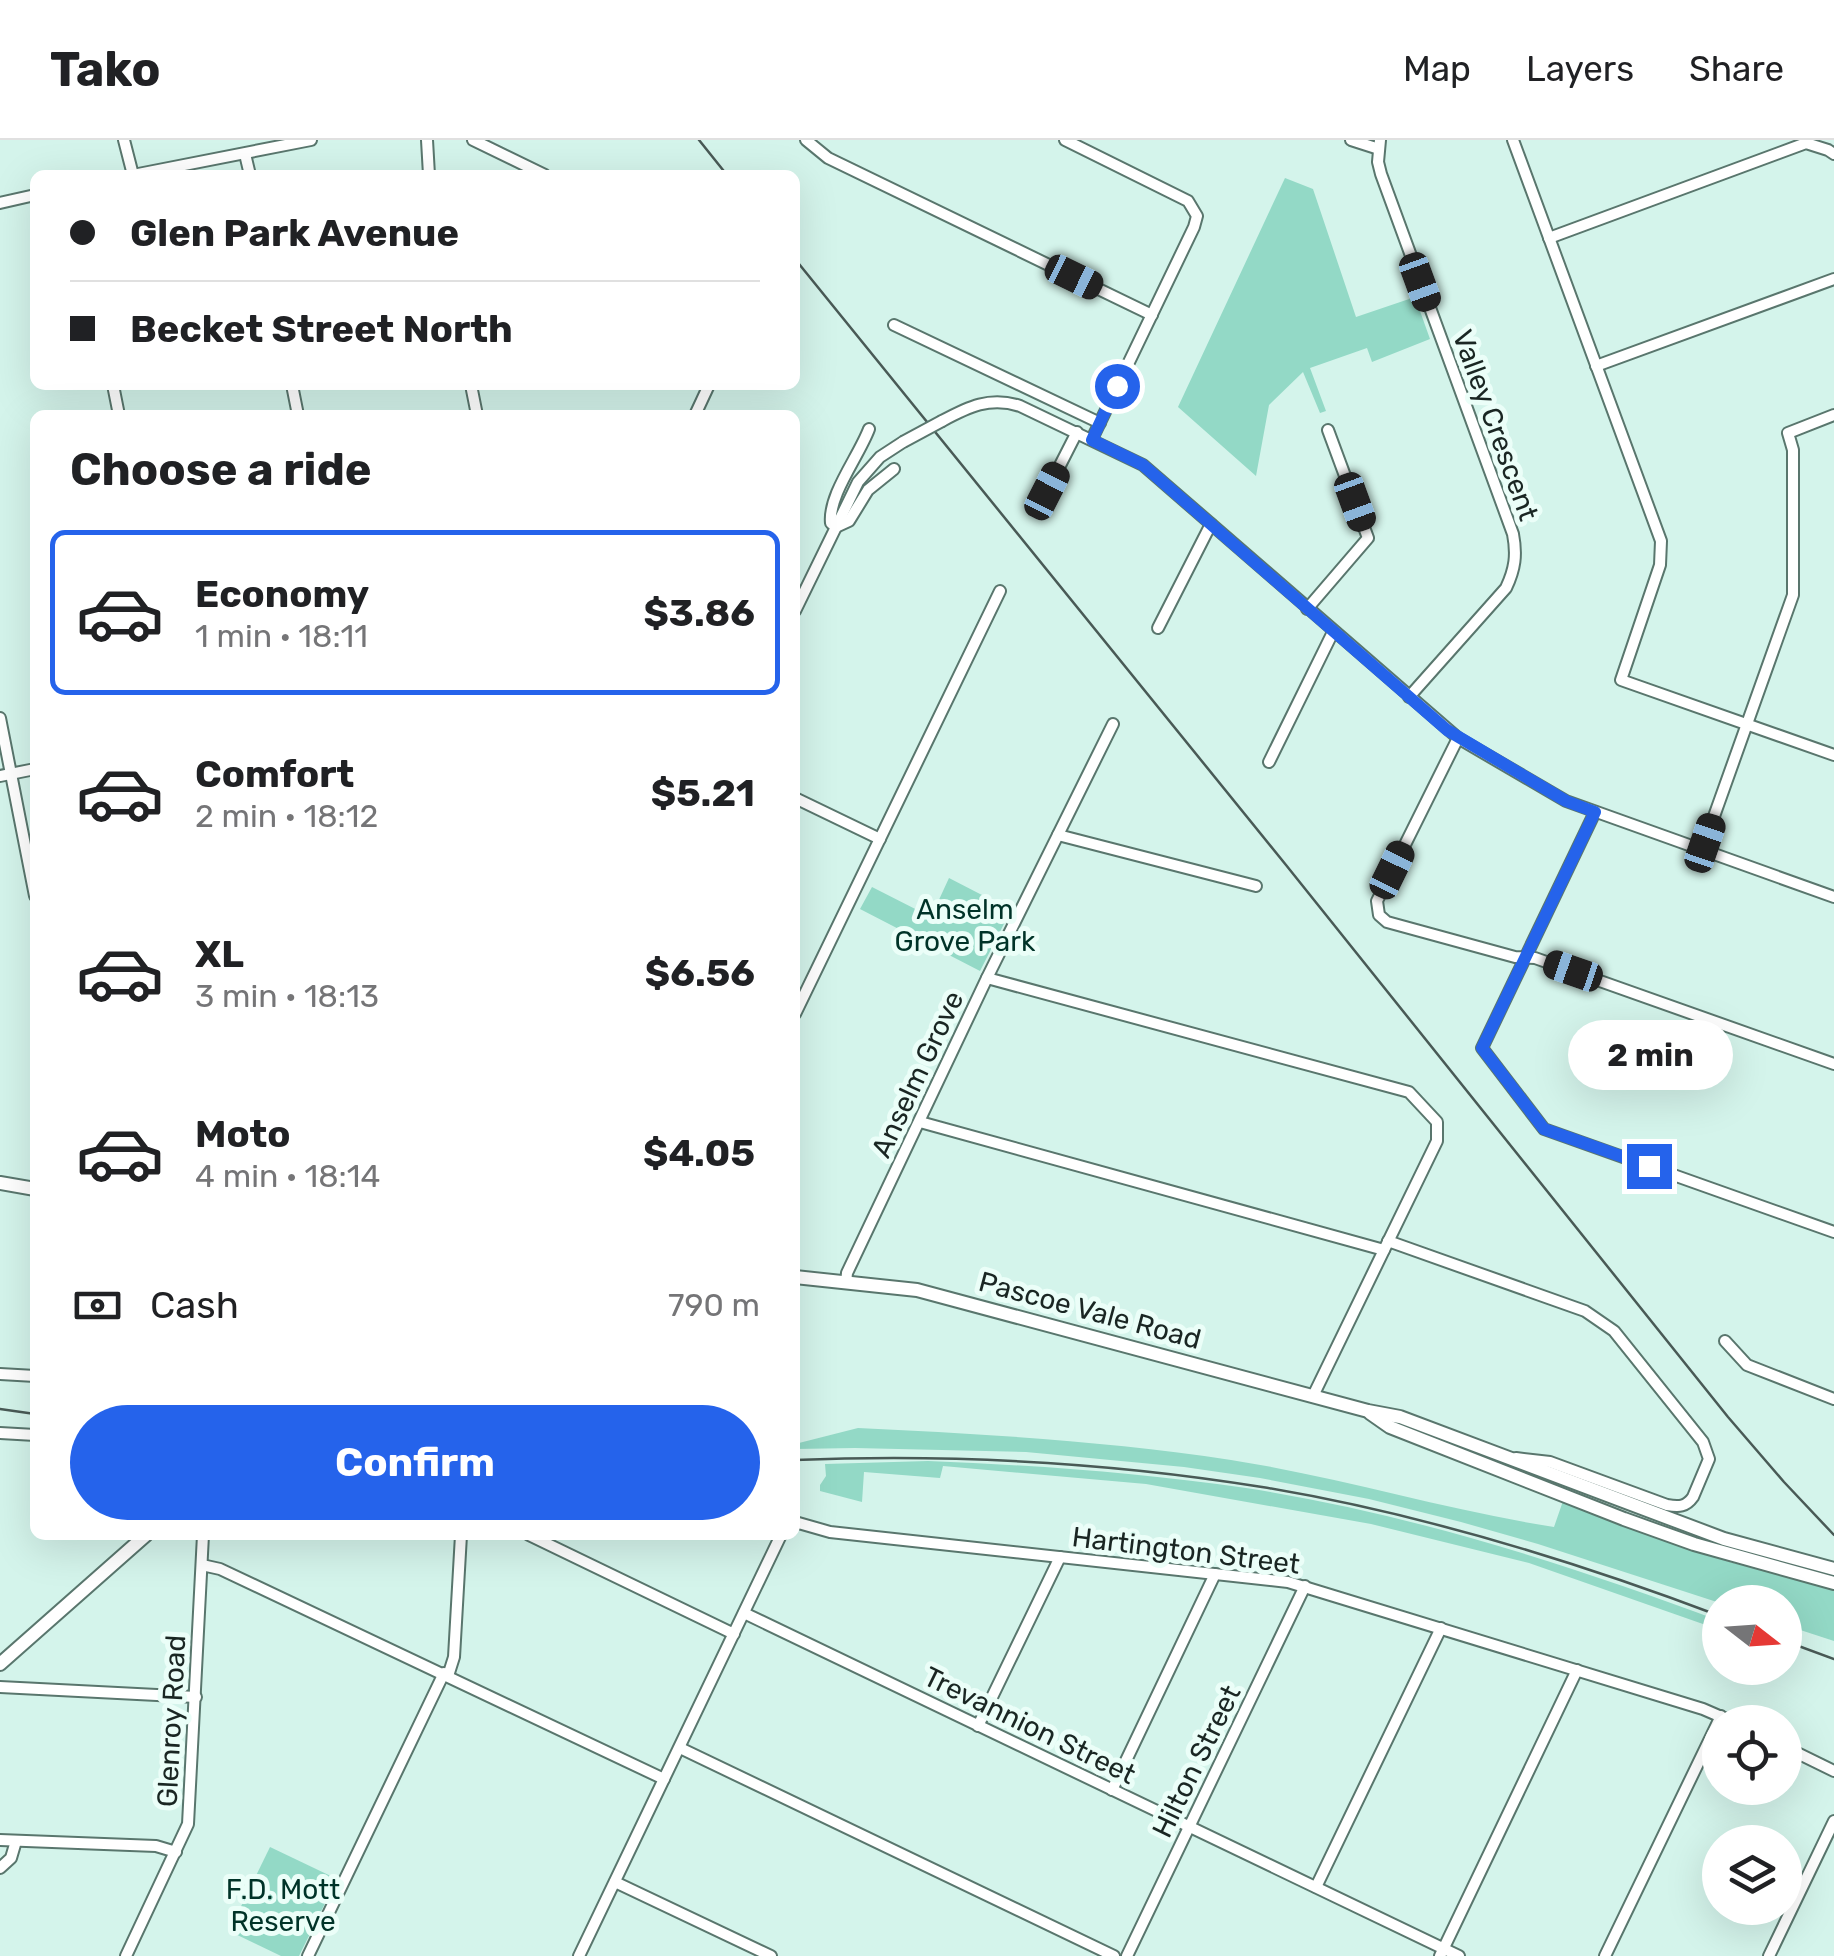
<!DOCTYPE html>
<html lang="en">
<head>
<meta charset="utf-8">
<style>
	:root { --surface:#fff; --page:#f2f2f2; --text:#202124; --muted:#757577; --line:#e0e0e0; --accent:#2563eb }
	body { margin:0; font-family:Rubik,sans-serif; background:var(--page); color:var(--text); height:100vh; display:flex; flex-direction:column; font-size:38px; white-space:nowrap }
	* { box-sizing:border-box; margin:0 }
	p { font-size:32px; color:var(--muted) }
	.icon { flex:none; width:55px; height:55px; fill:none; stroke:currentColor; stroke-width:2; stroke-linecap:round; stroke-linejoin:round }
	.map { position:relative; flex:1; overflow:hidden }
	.side { position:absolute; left:30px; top:270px; width:770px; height:1130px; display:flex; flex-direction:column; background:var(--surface); border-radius:15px; box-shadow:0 10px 40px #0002 }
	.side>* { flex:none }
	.top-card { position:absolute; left:30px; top:30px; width:770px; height:220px; border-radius:15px; box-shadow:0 10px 40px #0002; display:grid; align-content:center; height:220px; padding:0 40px; background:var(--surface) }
	.needle { width:65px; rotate:107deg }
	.controls { position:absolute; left:1702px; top:1445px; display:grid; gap:20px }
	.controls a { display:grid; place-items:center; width:100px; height:100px; border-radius:50%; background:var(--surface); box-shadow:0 10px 40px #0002; font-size:50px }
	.end { position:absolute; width:45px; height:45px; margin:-22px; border:12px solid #2563eb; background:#fff; box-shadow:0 0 0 5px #fff }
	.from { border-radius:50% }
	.bubble { position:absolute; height:70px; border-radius:35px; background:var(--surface); box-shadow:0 10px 40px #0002; font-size:32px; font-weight:700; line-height:70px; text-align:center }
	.car { position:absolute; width:30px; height:60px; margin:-30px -15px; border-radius:12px; box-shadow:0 0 8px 2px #0007; background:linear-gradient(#222 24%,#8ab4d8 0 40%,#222 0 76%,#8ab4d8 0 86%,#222 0) }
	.top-card b { display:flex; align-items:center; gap:35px; height:95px; font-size:38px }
	.top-card b+b { border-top:2px solid var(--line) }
	.top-card i { width:25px; height:25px; background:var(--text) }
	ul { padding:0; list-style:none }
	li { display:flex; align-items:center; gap:30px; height:165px; margin:0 20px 15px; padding:0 20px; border:5px solid transparent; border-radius:15px }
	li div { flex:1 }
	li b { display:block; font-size:38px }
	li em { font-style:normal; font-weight:700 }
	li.on { border-color:var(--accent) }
	li>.icon { width:90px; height:90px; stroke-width:1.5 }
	h2 { padding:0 40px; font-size:45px; line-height:120px }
	.pay { display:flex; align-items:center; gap:25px; height:110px; padding:0 40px; font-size:38px }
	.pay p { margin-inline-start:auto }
	.action { display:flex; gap:20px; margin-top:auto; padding:20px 40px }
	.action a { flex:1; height:115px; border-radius:60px; background:var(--accent); color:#fff; font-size:40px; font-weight:700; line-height:115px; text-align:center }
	header { display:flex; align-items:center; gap:60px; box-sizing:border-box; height:140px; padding:0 50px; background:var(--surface); border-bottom:2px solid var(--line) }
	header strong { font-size:48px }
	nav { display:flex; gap:55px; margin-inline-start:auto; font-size:35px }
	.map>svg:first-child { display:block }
	.green { fill:#93d9c6 }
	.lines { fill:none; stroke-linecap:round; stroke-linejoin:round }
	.minor-casing { stroke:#59766d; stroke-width:14 }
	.major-casing { stroke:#59766d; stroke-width:16 }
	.minor { stroke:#fff; stroke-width:10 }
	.major { stroke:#fff; stroke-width:12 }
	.rail { stroke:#495a56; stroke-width:2.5 }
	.minor-bridge-casing { stroke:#59766d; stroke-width:14; stroke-linecap:butt }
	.minor-bridge { stroke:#fff; stroke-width:10 }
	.route { stroke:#2563eb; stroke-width:12 }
	.labels { text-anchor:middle; stroke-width:10; stroke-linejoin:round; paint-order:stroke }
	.street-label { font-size:28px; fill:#1a2623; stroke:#ebfef8 }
	.park-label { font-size:28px; fill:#003328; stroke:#ebfef8 }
</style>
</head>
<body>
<header>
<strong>Tako</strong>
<nav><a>Map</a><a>Layers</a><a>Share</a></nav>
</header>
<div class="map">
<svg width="1834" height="1816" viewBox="0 0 1834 1816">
	<rect width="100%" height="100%" fill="#d4f4eb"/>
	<g class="green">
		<path d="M1285 38 1313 49 1356 177 1415 157 1430 199 1372 222 1367 208 1310 228 1326 271 1320 273 1303 232 1269 265 1256 336 1178 267Z"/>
		<path d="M949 738 1011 770 980 831 860 769 872 747 931 777Z"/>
		<path d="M858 1288C983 1294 1108 1301 1231 1320 1340 1337 1445 1370 1554 1387L1563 1361 1661 1399 1730 1422 1834 1449V1501L1785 1485V1462L1720 1463 1538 1404 1461 1382 1369 1359 1260 1338 1184 1327 1026 1312 855 1308 795 1309V1304Z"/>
		<path d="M928 1321C1035 1325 1140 1333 1246 1348 1408 1373 1567 1424 1720 1481V1490L1529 1423 1371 1384 1146 1344 943 1326 940 1338 864 1332 862 1362 820 1351V1345L826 1336 825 1324Z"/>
		<path d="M270 1707 337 1739 299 1816H281L229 1791Z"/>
	</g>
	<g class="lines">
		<defs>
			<g id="minor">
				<path d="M124 0 133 35"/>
				<path d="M427 0 429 35"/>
				<path d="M473 0 545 35"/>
				<path d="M806 0 828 18 1152 175"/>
				<path d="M1065 0 1188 61 1197 76 1194 87 1092 299"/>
				<path d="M1351 0 1379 9"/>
				<path d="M1380 0 1378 22 1381 34 1513 394C1517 415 1515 429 1506 448L1409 557"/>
				<path d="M1513 0 1661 401 1660 425 1621 540 1834 615"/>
				<path d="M245 14 250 35"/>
				<path d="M133 35 311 0"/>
				<path d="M0 63 35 55"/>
				<path d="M1549 98 1806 3 1828 10 1834 14"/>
				<path d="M894 185 1100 283"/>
				<path d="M1596 226 1834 139"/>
				<path d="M113 245 119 275"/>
				<path d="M292 245 298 275"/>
				<path d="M471 245 477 275"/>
				<path d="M695 275 709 245"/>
				<path d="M942 281C968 267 990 256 1020 266L1143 325 1458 598 1566 661 1834 757"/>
				<path d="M869 289C859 316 828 355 831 383L836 387 849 381 868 350 894 329"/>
				<path d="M1047 351 1077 292"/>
				<path d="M1307 469 1368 398 1328 290"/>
				<path d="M795 471 858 342 880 317 903 302"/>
				<path d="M1158 488 1211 384"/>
				<path d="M0 578 35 756"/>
				<path d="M1458 598 1377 761 1379 775 1387 782 1515 817 1535 818 1834 924"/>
				<path d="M1269 622 1333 492"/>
				<path d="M0 636 35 629"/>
				<path d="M795 658 880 699"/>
				<path d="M1595 672 1482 908 1544 989 1834 1092"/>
				<path d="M1058 695 1256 746"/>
				<path d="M1702 710 1793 455V310L1788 293 1834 275"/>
				<path d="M987 838 1409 952 1437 982V1001L1313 1256"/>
				<path d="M795 874 1000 451"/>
				<path d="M920 982 1384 1110"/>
				<path d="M1388 1101 1585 1171 1614 1191 1703 1302 1709 1319 1693 1357C1686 1367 1679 1367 1667 1365L1550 1322 1516 1318"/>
				<path d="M846 1143 847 1133 987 838 1113 584"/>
				<path d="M1725 1201 1747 1225 1834 1259"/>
				<path d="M0 1234 35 1236"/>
				<path d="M0 1293 35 1295"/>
				<path d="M795 1382 830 1392 1288 1442 1703 1569 1733 1582"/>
				<path d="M529 1395 734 1494"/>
				<path d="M202 1425 220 1429 664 1639"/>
				<path d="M744 1473 1459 1816"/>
				<path d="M448 1536 454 1517 461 1395"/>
				<path d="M0 1547 196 1557"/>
				<path d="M978 1586 1060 1417"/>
				<path d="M1785 1607 1834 1631"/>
				<path d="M680 1608 1114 1816"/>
				<path d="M1112 1650 1215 1434"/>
				<path d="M0 1700 156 1706 176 1712"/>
				<path d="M0 1728 11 1718 16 1701"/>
				<path d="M615 1742 771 1816"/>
				<path d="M1316 1747 1441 1488"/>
				<path d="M126 1816 188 1684 203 1395"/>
				<path d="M308 1816 444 1533"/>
				<path d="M579 1816 781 1395"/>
				<path d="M1127 1816 1305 1446"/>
				<path d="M1440 1816 1577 1530"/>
				<path d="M1605 1816 1721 1576"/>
				<path d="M1769 1816 1834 1681"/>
			</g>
			<g id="major">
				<path d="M0 1043 35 1049"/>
				<path d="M795 1137 917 1150 1368 1271 1400 1277 1724 1399 1834 1429"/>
				<path d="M1370 1273 1390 1287 1624 1379 1694 1404 1834 1443"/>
				<path d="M0 1524 146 1395"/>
			</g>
		</defs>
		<use href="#minor" class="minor-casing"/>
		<use href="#major" class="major-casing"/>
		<use href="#minor" class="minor"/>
		<use href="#major" class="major"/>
		<g class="rail">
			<path d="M699 0 727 35"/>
			<path d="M795 119 1286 725 1728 1277 1784 1342 1834 1395"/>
			<path d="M0 1269 35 1274"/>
			<path d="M795 1320C951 1314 1108 1322 1262 1347 1419 1373 1572 1420 1720 1476"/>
			<path d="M1785 1501 1834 1519"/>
		</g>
		<defs>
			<path id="minor-bridge" d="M903 302 942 281"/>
		</defs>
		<use href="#minor-bridge" class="minor-bridge-casing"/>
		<use href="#minor-bridge" class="minor-bridge"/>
	</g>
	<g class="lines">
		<path class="route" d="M1117 246 1092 300 1143 325 1447 590 1566 661 1595 672 1482 908 1544 989 1649 1026"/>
	</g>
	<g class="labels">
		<g class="street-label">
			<text transform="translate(1496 285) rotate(70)" y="10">Valley Crescent</text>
			<text transform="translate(917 934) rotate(-65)" y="10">Anselm Grove</text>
			<text transform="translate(1090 1170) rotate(15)" y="10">Pascoe Vale Road</text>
			<text transform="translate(1186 1410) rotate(7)" y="10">Hartington Street</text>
			<text transform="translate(171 1581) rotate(-87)" y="10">Glenroy Road</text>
			<text transform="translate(1030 1585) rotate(26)" y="10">Trevannion Street</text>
			<text transform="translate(1196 1621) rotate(-64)" y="10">Hilton Street</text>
		</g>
		<g class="park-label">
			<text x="965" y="779">Anselm<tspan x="965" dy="32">Grove Park</tspan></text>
			<text x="283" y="1759">F.D. Mott<tspan x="283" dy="32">Reserve</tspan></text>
		</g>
	</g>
</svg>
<div class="controls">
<a><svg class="needle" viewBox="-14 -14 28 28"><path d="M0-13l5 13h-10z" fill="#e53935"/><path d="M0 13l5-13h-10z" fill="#757577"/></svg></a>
<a><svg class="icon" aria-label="locate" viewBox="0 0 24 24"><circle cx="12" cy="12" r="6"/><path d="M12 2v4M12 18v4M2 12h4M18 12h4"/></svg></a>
<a><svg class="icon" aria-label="layers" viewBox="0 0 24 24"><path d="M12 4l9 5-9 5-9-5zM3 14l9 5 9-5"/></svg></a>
</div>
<i class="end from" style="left:1117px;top:246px"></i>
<i class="end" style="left:1649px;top:1026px"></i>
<div class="bubble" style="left:1568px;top:880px;width:165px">2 min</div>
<i class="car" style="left:1074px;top:137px;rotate:116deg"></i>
<i class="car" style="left:1420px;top:142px;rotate:160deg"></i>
<i class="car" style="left:1047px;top:351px;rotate:27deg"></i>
<i class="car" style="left:1355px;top:362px;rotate:160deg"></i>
<i class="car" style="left:1705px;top:703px;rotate:19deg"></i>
<i class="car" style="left:1392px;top:730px;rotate:26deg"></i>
<i class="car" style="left:1573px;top:831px;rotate:289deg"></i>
<div class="top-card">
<b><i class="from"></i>Glen Park Avenue</b>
<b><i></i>Becket Street North</b>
</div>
<section class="side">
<h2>Choose a ride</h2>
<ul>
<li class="on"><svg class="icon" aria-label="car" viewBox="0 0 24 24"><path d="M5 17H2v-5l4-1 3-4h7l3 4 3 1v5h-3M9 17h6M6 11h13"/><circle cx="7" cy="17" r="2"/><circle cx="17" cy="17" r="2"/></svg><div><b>Economy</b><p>1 min · 18:11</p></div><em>$3.86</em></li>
<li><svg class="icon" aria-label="car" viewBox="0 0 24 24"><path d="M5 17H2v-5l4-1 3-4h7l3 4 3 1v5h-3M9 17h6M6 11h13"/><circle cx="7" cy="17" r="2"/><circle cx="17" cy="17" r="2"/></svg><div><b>Comfort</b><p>2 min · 18:12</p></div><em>$5.21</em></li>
<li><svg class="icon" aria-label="car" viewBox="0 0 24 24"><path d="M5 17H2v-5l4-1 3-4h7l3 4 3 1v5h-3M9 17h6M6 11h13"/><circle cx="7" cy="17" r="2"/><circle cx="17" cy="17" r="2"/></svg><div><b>XL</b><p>3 min · 18:13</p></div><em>$6.56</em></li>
<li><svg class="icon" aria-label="car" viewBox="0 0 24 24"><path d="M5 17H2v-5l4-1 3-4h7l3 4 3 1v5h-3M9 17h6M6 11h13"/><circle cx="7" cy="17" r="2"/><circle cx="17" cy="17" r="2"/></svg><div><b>Moto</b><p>4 min · 18:14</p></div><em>$4.05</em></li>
</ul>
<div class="pay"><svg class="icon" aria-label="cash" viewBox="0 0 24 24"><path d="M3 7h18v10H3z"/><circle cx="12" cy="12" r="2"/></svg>Cash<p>790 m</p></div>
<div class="action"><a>Confirm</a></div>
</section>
</div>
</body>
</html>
